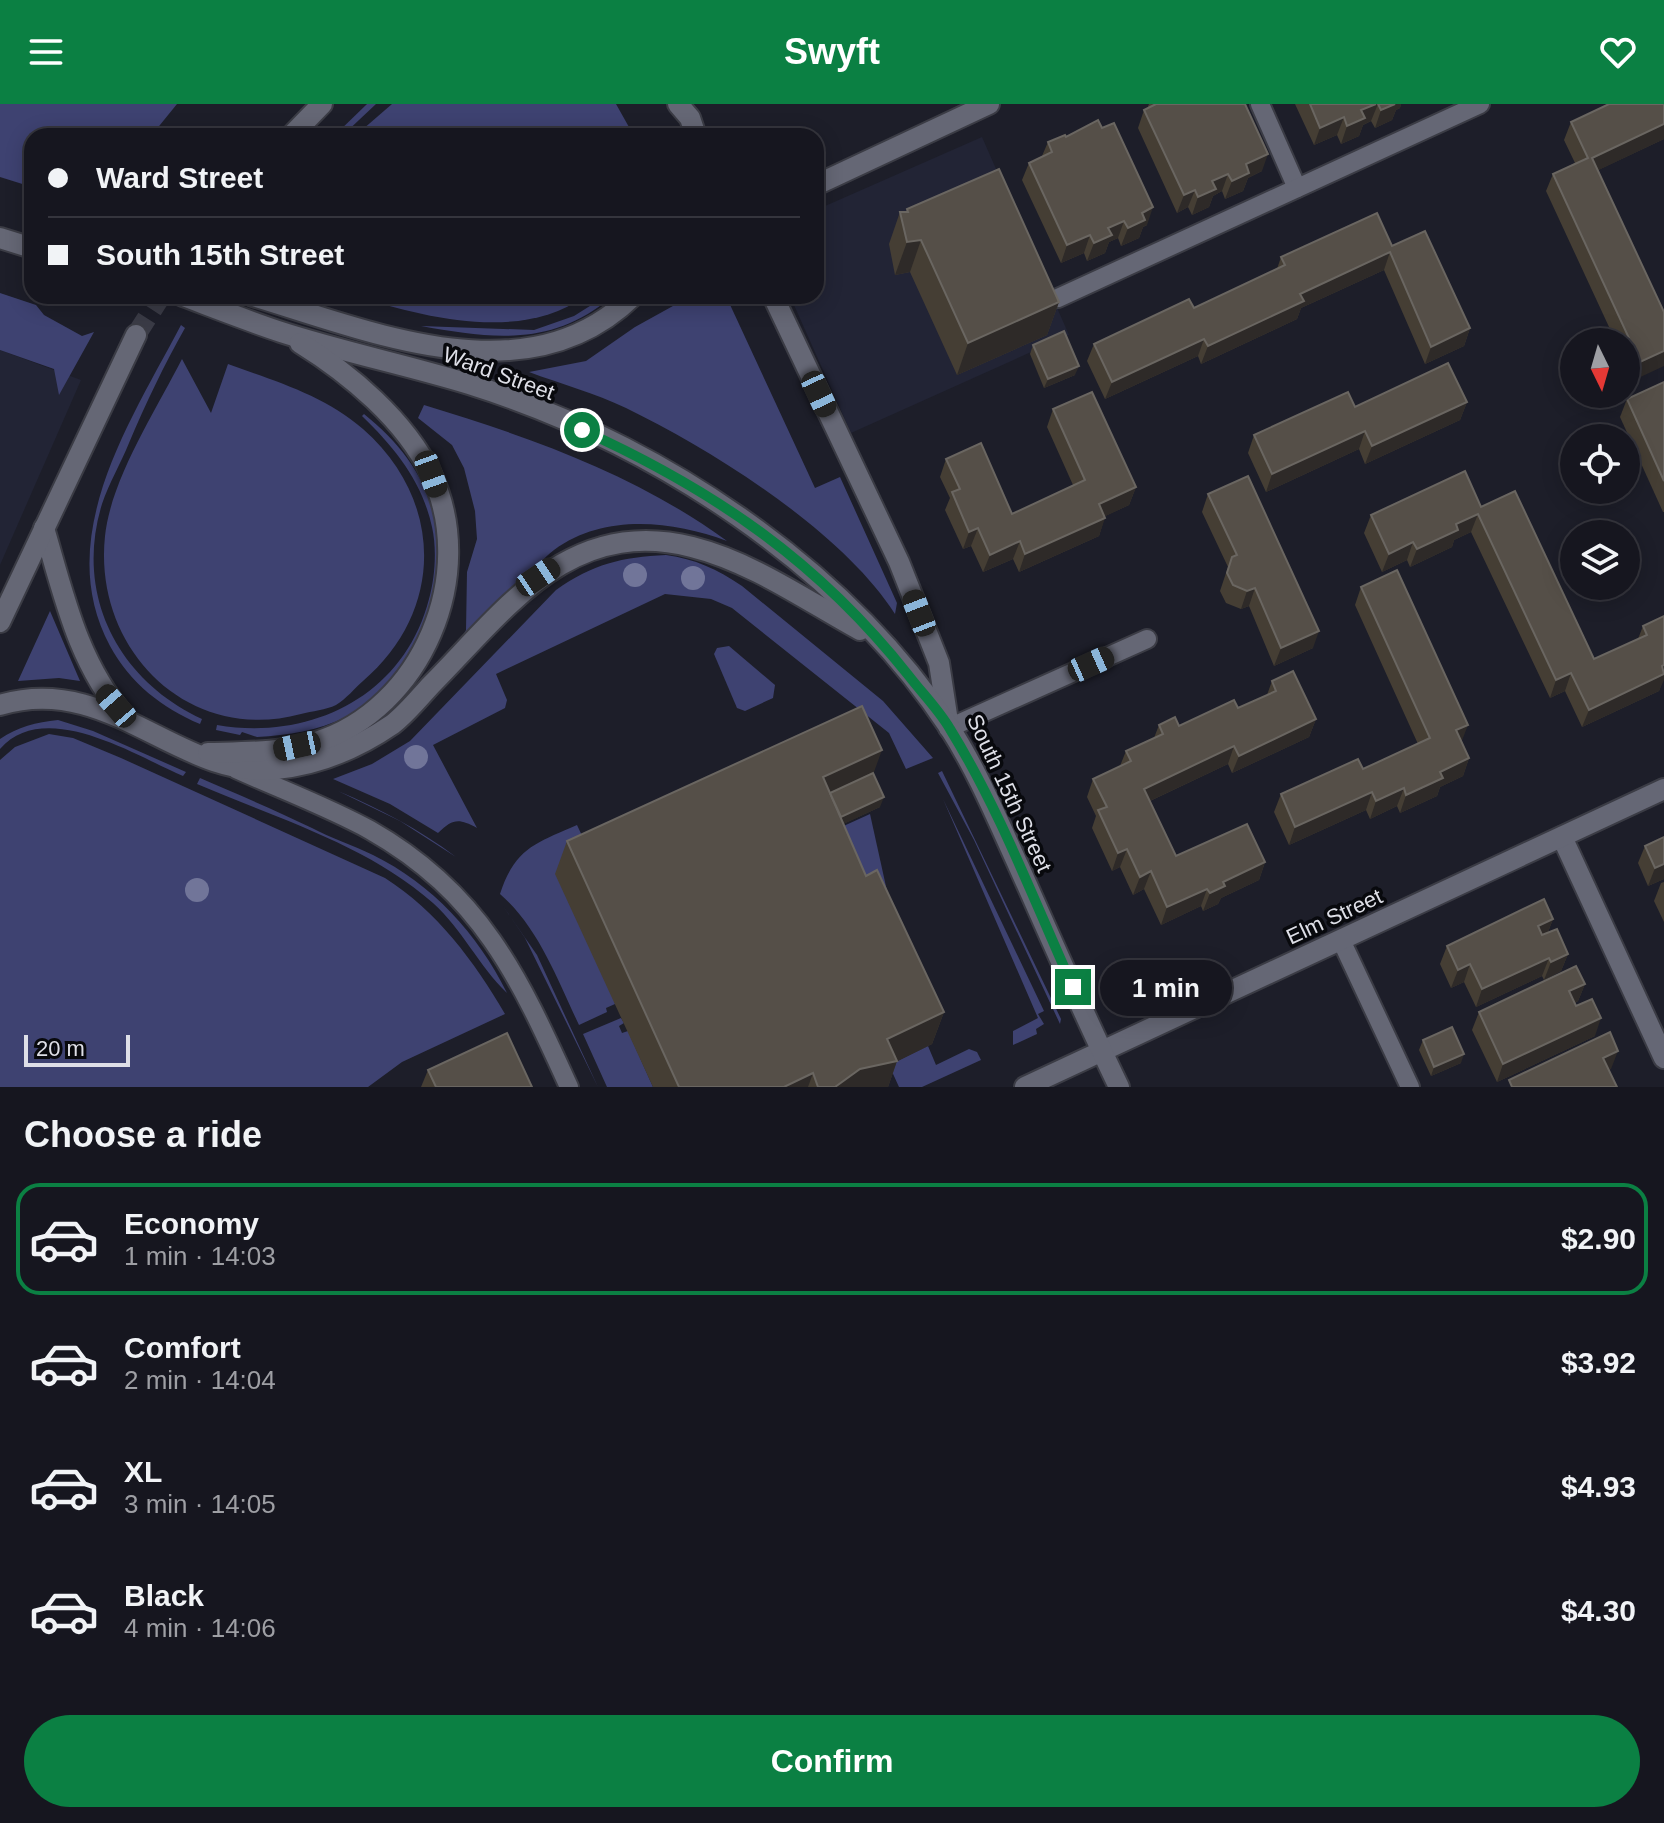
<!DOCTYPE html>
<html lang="en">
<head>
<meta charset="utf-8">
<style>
	:root { --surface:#16161f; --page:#23232c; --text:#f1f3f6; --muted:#9e9fa4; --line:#35353d; --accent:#0b8043 }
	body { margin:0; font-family:Arial,sans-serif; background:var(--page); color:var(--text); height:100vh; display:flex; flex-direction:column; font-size:30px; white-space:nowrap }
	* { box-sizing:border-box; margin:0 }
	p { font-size:26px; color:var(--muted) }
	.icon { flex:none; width:44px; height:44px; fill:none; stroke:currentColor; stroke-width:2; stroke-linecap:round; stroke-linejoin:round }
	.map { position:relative; height:983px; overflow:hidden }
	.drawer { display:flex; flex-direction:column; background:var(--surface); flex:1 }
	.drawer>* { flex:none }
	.banner { position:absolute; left:24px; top:24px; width:800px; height:176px; border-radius:24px; box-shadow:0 4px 20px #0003,0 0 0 2px var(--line); display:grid; align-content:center; height:176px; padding:0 24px; background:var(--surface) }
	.needle { width:52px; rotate:175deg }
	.controls { position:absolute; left:1560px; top:224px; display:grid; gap:16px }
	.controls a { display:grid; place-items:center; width:80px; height:80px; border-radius:50%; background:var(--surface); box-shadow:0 4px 20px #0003,0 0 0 2px var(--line); font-size:40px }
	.scale { position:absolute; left:24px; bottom:20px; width:106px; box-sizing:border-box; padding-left:8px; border:4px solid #dedfe7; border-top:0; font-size:22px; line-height:28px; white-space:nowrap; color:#dedfe7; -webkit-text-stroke:6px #08090d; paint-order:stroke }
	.end { position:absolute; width:36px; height:36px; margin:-18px; border:10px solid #0b8043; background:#fff; box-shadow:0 0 0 4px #fff }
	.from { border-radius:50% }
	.bubble { position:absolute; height:56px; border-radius:28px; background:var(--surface); box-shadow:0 4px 20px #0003,0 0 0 2px var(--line); font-size:26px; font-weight:800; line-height:56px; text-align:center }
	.car { position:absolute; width:24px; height:48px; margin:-24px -12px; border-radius:10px; box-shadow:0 0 6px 2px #0007; background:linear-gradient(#222 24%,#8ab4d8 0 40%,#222 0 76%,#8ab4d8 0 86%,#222 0) }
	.banner b { display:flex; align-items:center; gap:28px; height:76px; font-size:30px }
	.banner b+b { border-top:2px solid var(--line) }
	.banner i { width:20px; height:20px; background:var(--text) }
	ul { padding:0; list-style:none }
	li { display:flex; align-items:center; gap:24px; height:112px; margin:0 16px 12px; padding:0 8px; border:4px solid transparent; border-radius:24px }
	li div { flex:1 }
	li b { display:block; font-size:30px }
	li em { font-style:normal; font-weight:800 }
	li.active { border-color:var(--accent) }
	li>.icon { width:72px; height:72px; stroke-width:1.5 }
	h2 { padding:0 24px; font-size:36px; line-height:96px }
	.button { display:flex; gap:16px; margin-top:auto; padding:16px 24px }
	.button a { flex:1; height:92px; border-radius:48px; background:var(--accent); color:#fff; font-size:32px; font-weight:800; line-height:92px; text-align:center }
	header { display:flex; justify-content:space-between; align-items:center; height:104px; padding:0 24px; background:var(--accent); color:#fff; font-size:36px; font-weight:800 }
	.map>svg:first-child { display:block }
	.built { fill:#222435 }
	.green { fill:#3e4271 }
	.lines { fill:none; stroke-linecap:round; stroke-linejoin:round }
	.secondary-tunnel { stroke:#3a3b46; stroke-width:20; stroke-dasharray:20 10; stroke-linecap:butt }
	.service-casing { stroke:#3b3c45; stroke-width:22 }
	.minor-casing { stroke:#3b3c45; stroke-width:24 }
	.tertiary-casing { stroke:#3b3c45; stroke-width:24 }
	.secondary-casing { stroke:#3b3c45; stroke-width:24 }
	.service { stroke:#656775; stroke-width:18 }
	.minor { stroke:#656775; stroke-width:20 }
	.tertiary { stroke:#656775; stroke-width:20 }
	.secondary { stroke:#656775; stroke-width:20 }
	.tree { fill:#717599 }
	.wall { fill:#453e34 }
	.shaded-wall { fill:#2e2a28 }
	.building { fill:#554f48; stroke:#6a6661; stroke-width:2 }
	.route { stroke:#0b8043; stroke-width:10 }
	.labels { text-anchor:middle; stroke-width:7; stroke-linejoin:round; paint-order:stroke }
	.street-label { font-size:22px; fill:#dedfe7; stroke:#08090d }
</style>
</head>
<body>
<header><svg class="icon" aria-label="menu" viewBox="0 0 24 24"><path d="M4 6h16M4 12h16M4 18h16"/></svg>Swyft<svg class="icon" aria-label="heart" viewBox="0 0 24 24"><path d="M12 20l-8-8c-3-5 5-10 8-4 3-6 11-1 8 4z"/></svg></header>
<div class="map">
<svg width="1664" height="983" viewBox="0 0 1664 983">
	<rect width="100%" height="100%" fill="#1d1e29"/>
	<g class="built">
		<path d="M982 33 1069 231 851 329 790 192H816V106Z"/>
		<path d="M0 246 81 276 0 461Z"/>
	</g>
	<g class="green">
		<path d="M0 0H177L151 32H32V83L0 73Z"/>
		<path d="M367 0H376L342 32H334Z"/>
		<path d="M392 0H616L634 32H355Z"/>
		<path d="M0 189 36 201 44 211 82 232 94 228 59 291 54 265 0 246Z"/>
		<path d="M354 192H585C520 239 425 213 354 192Z"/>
		<path d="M691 192H726L815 384 840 373 897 499 895 510C842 427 714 347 626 304 595 289 561 280 529 268L586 257 635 223Z"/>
		<path d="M601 195 605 198C548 243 488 234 421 222L534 226 574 212Z"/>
		<path d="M181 221 185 224C164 261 146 299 129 339 121 359 109 379 102 400 74 491 118 576 202 615L200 620C162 604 130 579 110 542 52 434 130 318 181 221Z"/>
		<path d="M182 255 211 309 228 260C275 277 324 291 363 325 444 396 445 507 363 577 355 584 346 595 336 601 326 606 312 607 301 610 187 641 93 544 105 432 111 375 156 306 182 255Z"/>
		<path d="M424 301C532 334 635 370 727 437 672 417 605 409 554 446 543 454 534 467 524 477 502 501 479 525 455 548L466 526 467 468 477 435 475 407 464 364 452 341 418 314Z"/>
		<path d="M364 310C419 354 448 409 436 481 434 494 434 511 428 523 422 534 414 544 407 554 391 578 373 600 346 613 317 627 289 631 257 633L242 628 240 631 216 626 217 621C311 637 404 592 429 495 435 474 437 445 432 423 422 377 395 344 362 312Z"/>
		<path d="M666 451C695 455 717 465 742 482L883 597 933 654 906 665 889 629 732 504 711 495 665 490 496 570 507 596 505 604 433 641 477 724C458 714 453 715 438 729L390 700 333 675 372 660 410 637 556 486C593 460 622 453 666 451Z"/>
		<path d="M50 507 80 577 59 574 18 577Z"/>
		<path d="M729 542 775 581 773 594 745 607 737 604 714 550 717 544Z"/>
		<path d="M58 616 93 627 186 668 183 672C134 651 45 594 0 645V635C18 623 36 618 58 616Z"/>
		<path d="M49 630 73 634 121 654 385 774C437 807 474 857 505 910L402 958 368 983H0V656L15 643Z"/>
		<path d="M942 667 1061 915 1060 920 974 736 938 669Z"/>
		<path d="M200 674C237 690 277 707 312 724 330 734 353 741 373 751 432 780 478 830 507 889 479 862 462 825 433 799 368 741 276 714 197 680Z"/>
		<path d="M338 687C380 705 419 725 456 753L400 717Z"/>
		<path d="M943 695 1044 907 1038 910 1044 920 1036 925 1037 930 1013 941V927L1038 914Z"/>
		<path d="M870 710 887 787 855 801 826 730Z"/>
		<path d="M577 721 592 753 615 900 606 904 607 908 579 921C557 875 539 824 500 790 515 744 536 739 577 721Z"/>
		<path d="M503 802 537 851 598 983 525 834Z"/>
		<path d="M621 914 624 919 619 922 622 929 628 927 653 983H607L583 930Z"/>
		<path d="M928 942 936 961 969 945 977 948 981 956 922 983H899L889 961Z"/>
	</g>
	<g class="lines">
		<path class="secondary-tunnel" d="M136 231 161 192"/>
		<defs>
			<g id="service">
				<path d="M1260 0 1297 84"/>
				<path d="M1058 194 1480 0"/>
				<path d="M949 624 1147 535"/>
				<path d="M236 665C280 685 328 703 370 726 481 789 519 873 569 983"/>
				<path d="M1341 836 1410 983"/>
			</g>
			<g id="minor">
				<path d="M816 81 989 0"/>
				<path d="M1562 733 1664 954"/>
				<path d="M1025 983 1664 685"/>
			</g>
			<path id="tertiary" d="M773 192 899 458 939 559 949 624"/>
			<g id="secondary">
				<path d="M678 0 690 14 696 32"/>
				<path d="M291 32 322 0"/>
				<path d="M0 134 32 144"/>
				<path d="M183 192C215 204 248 217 281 228 343 248 407 261 469 280 654 338 841 460 949 623 977 666 998 717 1019 763 1052 837 1084 911 1119 983"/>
				<path d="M253 192C373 228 528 295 633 192"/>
				<path d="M44 424C64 492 78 559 125 613"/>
				<path d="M0 518 136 231"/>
				<path d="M0 601C110 568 180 676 276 665 318 661 358 644 393 620 407 609 419 594 431 581 507 504 570 412 692 443 752 458 807 497 860 526"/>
				<path d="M208 649C243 648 281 649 316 638 422 605 479 470 431 370 405 316 350 270 300 239"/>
			</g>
		</defs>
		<use href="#service" class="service-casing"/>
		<use href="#minor" class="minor-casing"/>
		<use href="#tertiary" class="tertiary-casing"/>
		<use href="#secondary" class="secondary-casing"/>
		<use href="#service" class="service"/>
		<use href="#minor" class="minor"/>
		<use href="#tertiary" class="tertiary"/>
		<use href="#secondary" class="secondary"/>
	</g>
	<g class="tree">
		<circle cx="635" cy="471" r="12"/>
		<circle cx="693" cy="474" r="12"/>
		<circle cx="416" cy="653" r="12"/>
		<circle cx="197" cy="786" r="12"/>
	</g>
	<g class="wall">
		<path d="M1149 0H1245L1262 67 1248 74 1243 87 1225 95 1222 87 1213 92 1209 103 1192 111 1188 103 1177 109 1138 24 1144 6 1147 5Z"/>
		<path d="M1295 0H1401L1400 4 1396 6 1392 16 1375 24 1371 17 1363 21 1359 32 1341 40 1337 31 1314 41Z"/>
		<path d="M1664 0V35L1598 66 1664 208 1634 276 1626 259V238H1616L1546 87 1553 70 1575 59 1564 36 1571 18Z"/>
		<path d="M1048 38 1147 121 1143 123 1139 134 1121 142 1118 134 1109 138 1105 149 1087 157 1084 149 1061 159 1022 76 1029 59 1042 52Z"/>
		<path d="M907 105 1059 198 1047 231 957 271 910 168 895 171 889 140 900 108H906Z"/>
		<path d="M1392 142 1470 224 1464 242 1425 260 1384 166 1301 204 1297 215 1201 260 1198 252 1105 295 1087 257 1094 240 1194 204 1277 165 1281 153Z"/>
		<path d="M1033 241 1075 271 1044 284 1030 250Z"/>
		<path d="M1664 278V408H1663L1620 313 1627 295Z"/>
		<path d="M1467 298 1460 316 1365 360 1359 345 1266 388 1248 349 1254 331 1355 303Z"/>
		<path d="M1053 305 1136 383 1129 401 1105 412 1099 432 1019 468 1013 455 983 468 971 442 963 445 945 406 950 394 940 373 946 355 1012 410 1073 381 1047 323Z"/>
		<path d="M1208 390 1313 544 1274 562 1249 502 1241 505 1226 499 1220 487 1228 463 1202 408Z"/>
		<path d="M1481 403 1594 555 1638 535 1643 522 1664 512 1663 576 1659 587 1582 623 1565 587 1550 594 1471 428 1454 436 1452 443 1410 463 1407 456 1382 468 1364 429 1371 411Z"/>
		<path d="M1361 483 1462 638 1469 654 1463 672 1440 683 1437 692 1400 709 1397 702 1370 715 1366 706 1289 741 1274 708 1281 690 1363 665 1418 640 1355 501Z"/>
		<path d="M1272 577 1316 615 1309 633 1232 669 1228 660 1150 697 1176 752 1265 758 1259 776 1221 794 1218 800 1203 807 1201 802 1161 821 1144 785 1133 791 1120 763 1112 767 1092 724 1096 712 1087 693 1093 675 1120 662 1126 647 1154 634 1159 621 1179 622 1238 604 1267 591Z"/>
		<path d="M873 669 880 703 843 720 866 772 944 908 932 940 897 957 888 983H653L555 770 567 737Z"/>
		<path d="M1645 742 1664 775 1648 782 1638 759Z"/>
		<path d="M1664 778V818L1654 797 1661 779Z"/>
		<path d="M1553 815 1548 828 1568 850 1561 867 1544 876 1542 872 1476 903 1464 878 1451 884 1440 860 1447 842Z"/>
		<path d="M1585 880 1578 897 1575 899 1595 932 1497 978 1472 926 1479 908Z"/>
		<path d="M1423 936 1461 959 1431 972 1419 946Z"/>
		<path d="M428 966 532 983H421Z"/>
	</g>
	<g class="shaded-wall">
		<path d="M1376 0H1378L1371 17 1363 21 1359 32 1341 40 1347 22 1361 6Z"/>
		<path d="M1392 0H1401L1400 4 1396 6 1392 16 1375 24 1381 6Z"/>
		<path d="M1344 13 1337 31 1314 41 1320 24Z"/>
		<path d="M1664 20V35L1586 72 1592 54Z"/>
		<path d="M1268 50 1262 67 1248 74 1243 87 1225 95 1232 77 1246 60Z"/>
		<path d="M1228 70 1222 87 1213 92 1209 103 1192 111 1198 93 1212 77Z"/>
		<path d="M1195 86 1188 103 1177 109 1184 91Z"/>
		<path d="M1153 103 1147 121 1143 123 1139 134 1121 142 1128 124 1142 109Z"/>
		<path d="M1124 117 1118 134 1109 138 1105 149 1087 157 1094 139 1108 124Z"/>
		<path d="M1090 131 1084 149 1061 159 1067 141Z"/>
		<path d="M921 136 910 168 895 171 907 138Z"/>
		<path d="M1390 148 1384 166 1301 204 1297 215 1201 260 1208 242 1300 190Z"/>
		<path d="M1059 198 1047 231 957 271 968 239Z"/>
		<path d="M1470 224 1464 242 1425 260 1431 243Z"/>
		<path d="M1204 235 1198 252 1105 295 1112 278Z"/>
		<path d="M1664 247V262L1634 276 1640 258Z"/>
		<path d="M1079 262 1075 271 1044 284 1048 275Z"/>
		<path d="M1467 298 1460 316 1365 360 1372 342Z"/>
		<path d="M1365 327 1359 345 1266 388 1272 370Z"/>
		<path d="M1136 383 1129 401 1093 418 1099 400Z"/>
		<path d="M1478 410 1471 428 1454 436 1452 443 1410 463 1417 445 1456 420Z"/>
		<path d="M1105 414 1099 432 1019 468 1025 450Z"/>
		<path d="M978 424 971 442 963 445 969 428Z"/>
		<path d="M1020 437 1013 455 983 468 990 451Z"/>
		<path d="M1413 438 1407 456 1382 468 1389 450Z"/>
		<path d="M1255 484 1249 502 1241 505 1247 487Z"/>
		<path d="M1319 527 1313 544 1274 562 1281 544Z"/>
		<path d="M1664 561V576L1659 587 1582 623 1589 606Z"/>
		<path d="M1571 569 1565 587 1550 594 1556 576Z"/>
		<path d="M1316 615 1309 633 1232 669 1239 652Z"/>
		<path d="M1468 621 1461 639 1456 626Z"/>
		<path d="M1234 642 1228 660 1137 703 1144 685Z"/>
		<path d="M882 646 870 679 817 702 823 673Z"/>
		<path d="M1469 654 1463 672 1440 683 1437 692 1400 709 1406 691 1440 668Z"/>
		<path d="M1404 684 1397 702 1370 715 1376 697Z"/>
		<path d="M1372 688 1366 706 1289 741 1295 723Z"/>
		<path d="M884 693 880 703 822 730 826 720Z"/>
		<path d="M1127 745 1120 763 1112 767 1118 749Z"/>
		<path d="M1265 758 1259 776 1221 794 1218 800 1203 807 1210 789 1223 778Z"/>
		<path d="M1664 760V775L1648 782 1655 764Z"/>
		<path d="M1151 767 1144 785 1133 791 1140 773Z"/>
		<path d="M1207 785 1201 802 1161 821 1167 803Z"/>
		<path d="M1553 815 1546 833 1531 840 1538 822Z"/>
		<path d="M1568 850 1561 867 1544 876 1551 858Z"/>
		<path d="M1549 854 1542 872 1476 903 1482 885Z"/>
		<path d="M1470 860 1464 878 1451 884 1458 866Z"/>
		<path d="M1585 880 1578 897 1562 905 1569 887Z"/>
		<path d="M944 908 932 940 896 958 897 957 888 983H835L887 935Z"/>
		<path d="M1601 914 1595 932 1497 978 1503 960Z"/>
		<path d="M1618 947 1611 965 1597 972 1603 954Z"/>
		<path d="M1464 950 1461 959 1431 972 1434 963Z"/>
		<path d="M813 969 808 983H784Z"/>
	</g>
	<g class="building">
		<path d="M1156 0H1245L1268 50 1246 60 1249 69 1232 77 1228 70 1212 77 1216 85 1198 93 1195 86 1184 91 1144 6Z"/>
		<path d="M1310 0H1376L1361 6 1365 14 1347 22 1344 13 1320 24Z"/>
		<path d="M1378 0H1395L1381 6Z"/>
		<path d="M1609 0H1664V20L1592 54 1664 208V247L1640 258 1553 70 1588 54 1571 18Z"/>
		<path d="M1098 16 1102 24 1114 19 1153 103 1142 109 1145 116 1128 124 1124 117 1108 124 1112 131 1094 139 1090 131 1067 141 1029 59 1052 48 1048 38 1065 31 1066 33Z"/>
		<path d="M999 65 1059 198 968 239 921 136 907 138 900 108H908L907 105Z"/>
		<path d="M1377 109 1392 142 1425 127 1470 224 1431 243 1390 148 1300 190 1304 197 1208 242 1204 235 1112 278 1094 240 1189 195 1194 204 1285 161 1281 153Z"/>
		<path d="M1064 227 1079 262 1048 275 1033 241Z"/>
		<path d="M1448 259 1467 298 1372 342 1365 327 1272 370 1254 331 1348 288 1355 303Z"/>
		<path d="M1664 278V377L1627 295Z"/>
		<path d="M1092 288 1136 383 1099 400 1105 414 1025 450 1020 437 990 451 978 424 969 428 952 388 960 385 946 355 981 339 1012 410 1085 376 1053 305Z"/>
		<path d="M1465 367 1481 403 1515 387 1594 555 1647 531 1643 522 1664 512V561L1662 562 1664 570 1589 606 1571 569 1556 576 1478 410 1456 420 1458 426 1417 445 1413 438 1389 450 1371 411Z"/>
		<path d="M1248 372 1319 527 1281 544 1255 484 1247 487 1233 481 1227 469 1232 453 1237 451 1208 390Z"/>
		<path d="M1397 466 1468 621 1456 626 1469 654 1440 668 1443 674 1406 691 1404 684 1376 697 1372 688 1295 723 1281 690 1358 655 1363 665 1430 634 1361 483Z"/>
		<path d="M1293 567 1316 615 1239 652 1234 642 1144 685 1176 752 1247 720 1265 758 1223 778 1225 782 1210 789 1207 785 1167 803 1151 767 1140 773 1127 745 1118 749 1098 706 1107 703 1093 675 1131 657 1126 647 1163 630 1159 621 1175 613 1179 622 1234 596 1238 604 1276 587 1272 577Z"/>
		<path d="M862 602 882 646 823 673 866 772 877 766 944 908 887 935 897 957 860 965 835 983H818L813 969 784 983H679L567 737Z"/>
		<path d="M873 669 884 693 841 713 830 689Z"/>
		<path d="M1664 733V760L1655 764 1645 742Z"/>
		<path d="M1544 795 1553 815 1538 822 1542 831 1557 825 1568 850 1551 858 1549 854 1482 885 1470 860 1458 866 1447 842Z"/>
		<path d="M1576 862 1585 880 1569 887 1576 902 1592 895 1601 914 1503 960 1479 908Z"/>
		<path d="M1452 923 1464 950 1434 963 1423 936Z"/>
		<path d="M1610 928 1618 947 1603 954 1617 983H1512L1509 976Z"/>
		<path d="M507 929 532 983H436L428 966Z"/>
	</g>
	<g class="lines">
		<path class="route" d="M582 326C714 386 818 457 909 572 922 589 939 606 950 625 1000 706 1034 797 1073 883"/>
	</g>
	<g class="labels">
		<g class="street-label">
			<text transform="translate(499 269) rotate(20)" y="8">Ward Street</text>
			<text transform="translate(1010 689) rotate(65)" y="8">South 15th Street</text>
			<text transform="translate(1334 812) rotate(-25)" y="8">Elm Street</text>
		</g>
	</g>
</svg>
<div class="controls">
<a><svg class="needle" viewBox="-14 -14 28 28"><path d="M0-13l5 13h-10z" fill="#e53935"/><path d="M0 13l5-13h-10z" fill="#9e9fa4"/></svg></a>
<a><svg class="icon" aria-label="locate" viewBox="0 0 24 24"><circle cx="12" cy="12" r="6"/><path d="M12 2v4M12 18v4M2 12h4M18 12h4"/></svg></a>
<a><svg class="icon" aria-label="layers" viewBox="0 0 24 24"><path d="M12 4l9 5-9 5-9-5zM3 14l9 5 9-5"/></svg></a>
</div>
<div class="scale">20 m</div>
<i class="end from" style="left:582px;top:326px"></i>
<i class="end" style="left:1073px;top:883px"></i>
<div class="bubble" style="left:1100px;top:856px;width:132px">1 min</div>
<i class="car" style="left:819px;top:290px;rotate:155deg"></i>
<i class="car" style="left:431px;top:370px;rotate:160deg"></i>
<i class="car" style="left:538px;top:473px;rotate:56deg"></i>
<i class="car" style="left:919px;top:509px;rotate:339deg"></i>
<i class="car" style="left:1091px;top:560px;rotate:66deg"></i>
<i class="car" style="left:116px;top:602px;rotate:319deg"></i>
<i class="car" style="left:297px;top:642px;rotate:258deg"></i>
<div class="banner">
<b><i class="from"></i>Ward Street</b>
<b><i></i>South 15th Street</b>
</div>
</div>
<section class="drawer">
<h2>Choose a ride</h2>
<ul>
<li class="active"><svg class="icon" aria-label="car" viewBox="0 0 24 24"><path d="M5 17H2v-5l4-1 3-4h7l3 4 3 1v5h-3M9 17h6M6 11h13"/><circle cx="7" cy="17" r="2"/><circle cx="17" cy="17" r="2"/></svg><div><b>Economy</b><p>1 min · 14:03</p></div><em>$2.90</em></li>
<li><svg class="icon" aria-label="car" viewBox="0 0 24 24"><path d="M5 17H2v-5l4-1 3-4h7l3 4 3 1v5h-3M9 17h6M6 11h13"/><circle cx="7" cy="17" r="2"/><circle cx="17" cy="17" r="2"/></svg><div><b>Comfort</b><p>2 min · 14:04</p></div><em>$3.92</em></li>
<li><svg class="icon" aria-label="car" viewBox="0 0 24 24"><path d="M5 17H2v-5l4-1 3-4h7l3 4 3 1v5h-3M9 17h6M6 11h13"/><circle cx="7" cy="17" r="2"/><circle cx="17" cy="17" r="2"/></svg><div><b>XL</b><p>3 min · 14:05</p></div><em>$4.93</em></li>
<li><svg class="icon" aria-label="car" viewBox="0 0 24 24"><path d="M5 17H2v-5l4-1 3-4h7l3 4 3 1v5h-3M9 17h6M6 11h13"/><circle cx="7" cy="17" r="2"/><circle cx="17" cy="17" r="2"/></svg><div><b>Black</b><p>4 min · 14:06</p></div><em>$4.30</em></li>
</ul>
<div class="button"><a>Confirm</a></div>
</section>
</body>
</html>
